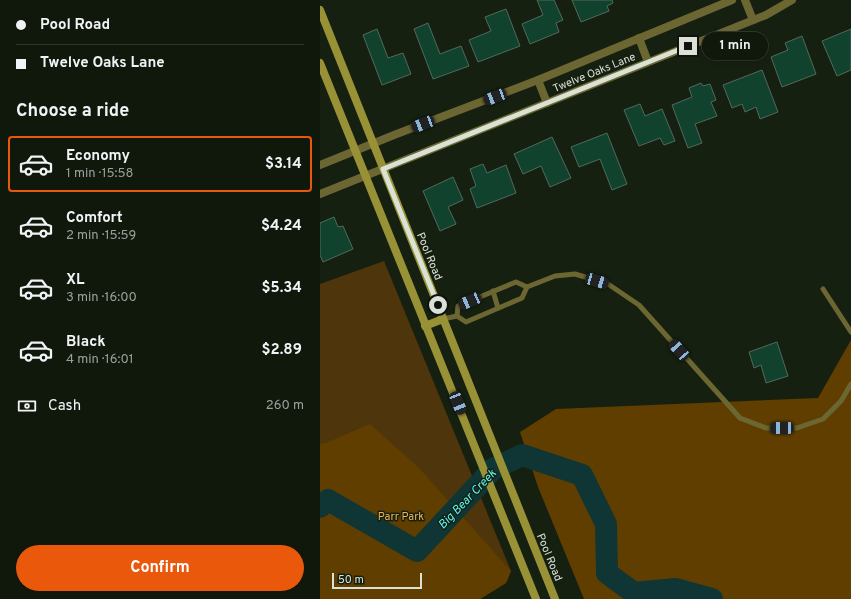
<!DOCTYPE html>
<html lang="en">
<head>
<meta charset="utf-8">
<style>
	:root { --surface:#10180c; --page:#192115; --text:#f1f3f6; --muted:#9ca09d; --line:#30372d; --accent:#ea580c }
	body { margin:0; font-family:Overpass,sans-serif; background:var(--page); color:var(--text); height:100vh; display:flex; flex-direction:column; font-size:15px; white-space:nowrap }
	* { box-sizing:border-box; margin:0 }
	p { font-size:13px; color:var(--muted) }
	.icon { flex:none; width:22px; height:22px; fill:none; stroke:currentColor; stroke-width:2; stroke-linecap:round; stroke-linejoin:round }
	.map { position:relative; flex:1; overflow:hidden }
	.panel { display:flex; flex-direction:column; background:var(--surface); width:320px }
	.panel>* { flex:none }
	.hud { display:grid; align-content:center; height:88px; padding:0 16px; background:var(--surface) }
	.scale { position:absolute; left:12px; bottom:10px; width:90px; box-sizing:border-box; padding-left:4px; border:2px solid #dae1d5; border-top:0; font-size:11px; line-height:14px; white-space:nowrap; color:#dae1d5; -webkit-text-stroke:3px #162010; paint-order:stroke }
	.end { position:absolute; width:18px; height:18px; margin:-9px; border:5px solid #dae1d5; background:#111; box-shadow:0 0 0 2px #111 }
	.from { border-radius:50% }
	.bubble { position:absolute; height:28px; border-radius:14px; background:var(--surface); box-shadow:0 2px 6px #0003,0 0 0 1px var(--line); font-size:13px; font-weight:700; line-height:28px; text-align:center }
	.car { position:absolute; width:12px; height:24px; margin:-12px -6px; border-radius:5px; box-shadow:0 0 3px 1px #0007; background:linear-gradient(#222 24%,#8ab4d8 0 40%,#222 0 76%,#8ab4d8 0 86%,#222 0) }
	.hud b { display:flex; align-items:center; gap:14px; height:38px; font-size:15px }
	.hud b+b { border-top:1px solid var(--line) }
	.hud i { width:10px; height:10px; background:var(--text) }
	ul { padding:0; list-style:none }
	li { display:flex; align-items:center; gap:12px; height:56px; margin:0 8px 6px; padding:0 8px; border:2px solid transparent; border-radius:4px }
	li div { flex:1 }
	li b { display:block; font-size:15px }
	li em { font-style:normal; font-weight:700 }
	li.current { border-color:var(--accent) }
	li>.icon { width:36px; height:36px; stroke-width:1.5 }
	h2 { padding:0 16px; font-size:18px; line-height:48px }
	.pay { display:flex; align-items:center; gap:10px; height:44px; padding:0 16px; font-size:15px }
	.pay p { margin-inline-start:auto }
	.cta { display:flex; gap:8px; margin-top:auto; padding:8px 16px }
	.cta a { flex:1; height:46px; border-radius:24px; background:var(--accent); color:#fff; font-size:16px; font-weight:700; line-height:46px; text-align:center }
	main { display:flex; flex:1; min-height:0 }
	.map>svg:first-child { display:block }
	.green { fill:#4f350b }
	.forest { fill:#603e00 }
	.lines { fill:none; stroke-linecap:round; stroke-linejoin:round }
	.river { stroke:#0f3534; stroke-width:22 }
	.building { fill:#10422e; stroke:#52695e }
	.lane { stroke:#6c6732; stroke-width:5 }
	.street { stroke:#6c6732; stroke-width:8 }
	.secondary { stroke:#999136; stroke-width:8 }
	.route { stroke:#dae1d5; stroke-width:5 }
	.labels { text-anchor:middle; stroke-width:3; stroke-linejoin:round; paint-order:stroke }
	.street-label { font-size:11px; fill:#dae1d5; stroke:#162010 }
	.park-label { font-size:11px; fill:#f3b252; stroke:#162010 }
	.water-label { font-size:12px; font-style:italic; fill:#55fbf8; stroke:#162010 }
</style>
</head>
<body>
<main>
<section class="panel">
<div class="hud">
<b><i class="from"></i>Pool Road</b>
<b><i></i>Twelve Oaks Lane</b>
</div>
<h2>Choose a ride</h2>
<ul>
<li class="current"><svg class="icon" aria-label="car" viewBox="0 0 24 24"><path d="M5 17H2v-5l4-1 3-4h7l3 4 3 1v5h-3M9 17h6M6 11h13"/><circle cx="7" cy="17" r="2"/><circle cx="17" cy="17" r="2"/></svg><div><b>Economy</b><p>1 min · 15:58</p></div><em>$3.14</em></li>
<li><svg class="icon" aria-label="car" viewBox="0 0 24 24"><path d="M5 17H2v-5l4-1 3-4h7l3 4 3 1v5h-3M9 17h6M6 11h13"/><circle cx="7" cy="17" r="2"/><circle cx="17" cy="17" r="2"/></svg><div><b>Comfort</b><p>2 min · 15:59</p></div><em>$4.24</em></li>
<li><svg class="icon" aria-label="car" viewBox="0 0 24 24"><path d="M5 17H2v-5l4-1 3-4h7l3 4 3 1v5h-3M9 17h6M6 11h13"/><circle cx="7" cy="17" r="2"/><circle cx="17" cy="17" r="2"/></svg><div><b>XL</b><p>3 min · 16:00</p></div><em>$5.34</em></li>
<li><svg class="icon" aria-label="car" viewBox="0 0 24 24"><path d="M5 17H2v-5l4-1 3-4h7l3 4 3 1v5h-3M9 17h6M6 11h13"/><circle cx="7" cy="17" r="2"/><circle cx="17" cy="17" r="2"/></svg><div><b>Black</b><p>4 min · 16:01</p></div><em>$2.89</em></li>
</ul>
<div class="pay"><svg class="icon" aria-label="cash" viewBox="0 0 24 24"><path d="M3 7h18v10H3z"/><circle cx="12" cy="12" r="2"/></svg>Cash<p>260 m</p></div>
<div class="cta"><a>Confirm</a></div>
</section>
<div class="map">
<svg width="531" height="599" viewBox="0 0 531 599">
	<rect width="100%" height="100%" fill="#162010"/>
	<path class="green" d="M64 261 191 571 186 583 160 599H0V284Z"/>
	<g class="forest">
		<path d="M531 340V599H264L218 487 200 432 236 409 498 398Z"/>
		<path d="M50 424 99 468 191 571 186 583 160 599H0V444L6 443Z"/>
	</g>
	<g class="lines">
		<path class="river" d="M0 507 8 500 97 551 173 469 202 455 262 475 286 524 287 573 314 593 356 589 392 599"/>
	</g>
	<g class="building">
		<path d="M217 0H234L243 20 236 23 239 32 210 44 202 24 223 15Z"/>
		<path d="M252 0H292L293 3 287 6 289 11 261 22Z"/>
		<path d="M186 9 200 46 158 62 149 40 171 31 165 17Z"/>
		<path d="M108 23 120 54 141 46 149 66 113 79 94 29Z"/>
		<path d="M57 29 68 58 83 53 91 74 62 85 43 35Z"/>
		<path d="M531 29V70L517 76 502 41Z"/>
		<path d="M482 36 496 74 462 87 451 57 468 50 465 43Z"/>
		<path d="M442 70 458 112 440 119 436 107 425 112 422 104 412 108 403 85Z"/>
		<path d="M381 83 383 86 390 84 396 100 391 102 397 116 375 124 382 143 368 148 352 105 372 97 369 88Z"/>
		<path d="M320 104 325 116 342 109 355 141 344 145 340 138 319 146 304 110Z"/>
		<path d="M287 133 307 184 292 190 280 159 259 167 251 147Z"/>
		<path d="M232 137 251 178 230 187 221 166 203 174 194 154Z"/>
		<path d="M163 164 167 173 186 165 196 193 157 208 150 189 156 186 150 169Z"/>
		<path d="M133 177 143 200 128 207 136 224 120 231 103 191Z"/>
		<path d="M14 217 18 227 23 226 33 249 3 262 0 255V223Z"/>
		<path d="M457 342 468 376 446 383 441 365 434 368 429 352Z"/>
	</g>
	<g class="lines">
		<g class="lane">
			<path d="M207 287 235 276 255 274 288 284 319 305 420 418 446 428H477L503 419 521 401 531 384"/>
			<path d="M503 289 531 332"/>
			<path d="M173 291 178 308"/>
			<path d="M123 319 137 316 146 322 202 298 207 287 196 282 138 306 137 316"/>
		</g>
		<g class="street">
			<path d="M425 0 433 20"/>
			<path d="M319 38 328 62"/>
			<path d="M218 80 227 103"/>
			<path d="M0 165 74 135 218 80 412 0"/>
			<path d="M0 194 446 15 472 0"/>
		</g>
		<g class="secondary">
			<path d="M0 10 235 599"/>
			<path d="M0 63 216 599"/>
			<path d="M105 326 123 319"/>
		</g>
	</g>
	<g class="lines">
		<path class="route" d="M118 305 63 169 368 46"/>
	</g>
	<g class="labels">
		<g class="street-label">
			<text transform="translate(274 72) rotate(-22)" y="4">Twelve Oaks Lane</text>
			<text transform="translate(110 256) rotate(68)" y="4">Pool Road</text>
			<text transform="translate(230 557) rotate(68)" y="4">Pool Road</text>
		</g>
		<g class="park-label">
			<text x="81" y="520">Parr Park</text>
		</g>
		<g class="water-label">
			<text transform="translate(147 499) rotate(-46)" y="4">Big Bear Creek</text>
		</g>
	</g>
</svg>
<div class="scale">50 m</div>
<i class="end from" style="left:118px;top:305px"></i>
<i class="end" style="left:368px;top:46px"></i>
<div class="bubble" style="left:382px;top:32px;width:66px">1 min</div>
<i class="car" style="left:175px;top:97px;rotate:249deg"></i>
<i class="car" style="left:103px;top:124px;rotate:249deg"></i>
<i class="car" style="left:277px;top:281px;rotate:106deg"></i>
<i class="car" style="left:150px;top:301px;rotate:247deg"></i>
<i class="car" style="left:359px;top:350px;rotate:318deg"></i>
<i class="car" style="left:138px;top:403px;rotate:158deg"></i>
<i class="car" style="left:462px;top:428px;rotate:270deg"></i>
</div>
</main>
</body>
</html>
